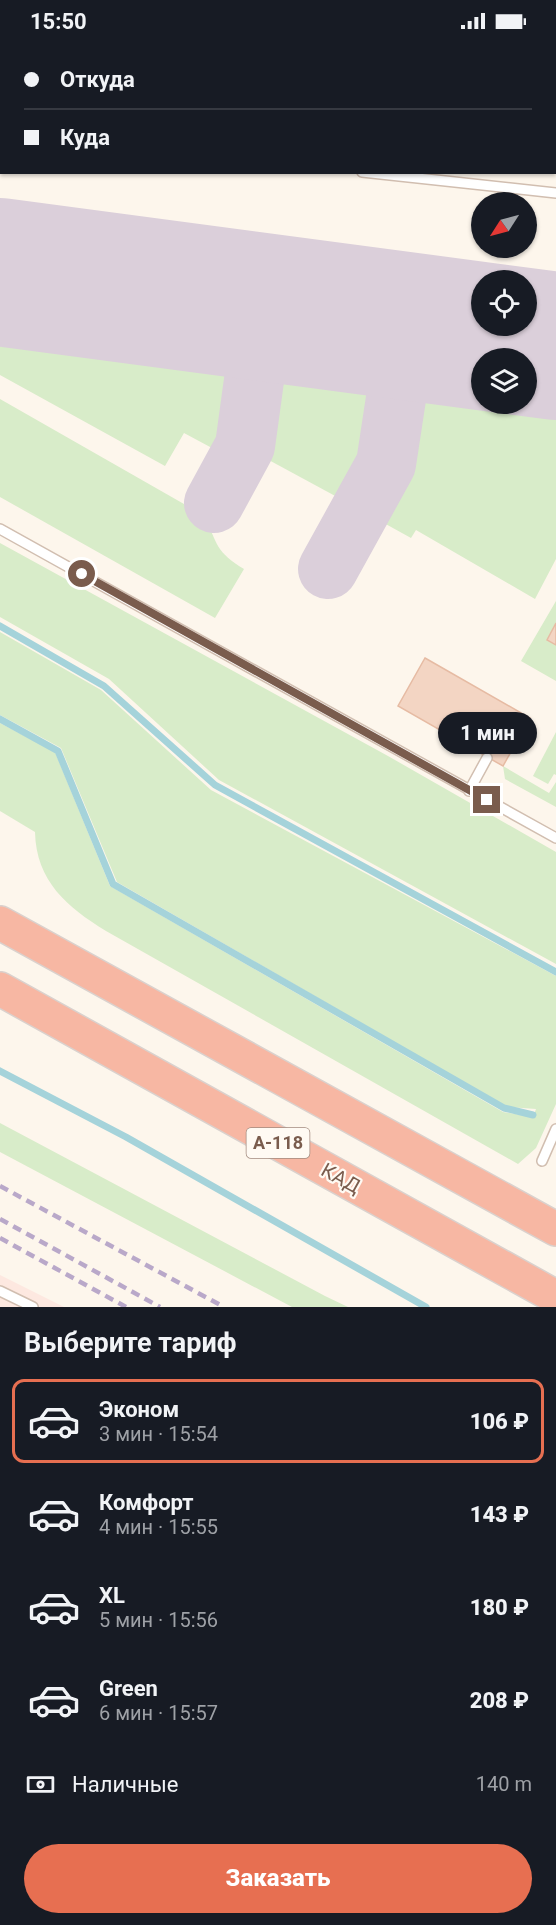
<!DOCTYPE html>
<html lang="ru">
<head>
<meta charset="utf-8">
<style>
	:root { --surface:#171b24; --page:#242831; --text:#f1f3f6; --muted:#9ea1a6; --line:#363941; --accent:#e76f51 }
	body { margin:0; font-family:Roboto,sans-serif; background:var(--page); color:var(--text); height:100vh; display:flex; flex-direction:column; font-size:22px; white-space:nowrap }
	* { box-sizing:border-box; margin:0 }
	p { font-size:20px; color:var(--muted) }
	.icon { flex:none; width:33px; height:33px; fill:none; stroke:currentColor; stroke-width:2; stroke-linecap:round; stroke-linejoin:round }
	.map { position:relative; height:1265px; overflow:hidden }
	.details { display:flex; flex-direction:column; background:var(--surface); flex:1 }
	.details>* { flex:none }
	.hud { position:absolute; left:0px; top:0px; width:556px; height:132px; box-shadow:0 2px 4px #0004; display:grid; align-content:center; height:132px; padding:0 24px; background:var(--surface) }
	.needle { width:39px; rotate:234deg }
	.buttons { position:absolute; left:471px; top:150px; display:grid; gap:12px }
	.buttons a { display:grid; place-items:center; width:66px; height:66px; border-radius:50%; background:var(--surface); box-shadow:0 2px 4px #0004; font-size:30px }
	.end { position:absolute; width:27px; height:27px; margin:-14px; border:8px solid #7a5c4d; background:#fff; box-shadow:0 0 0 3px #fff }
	.from { border-radius:50% }
	.bubble { position:absolute; height:42px; border-radius:21px; background:var(--surface); box-shadow:0 2px 4px #0004; font-size:20px; font-weight:800; line-height:42px; text-align:center }
	.hud b { display:flex; align-items:center; gap:21px; height:57px; font-size:22px }
	.hud b+b { border-top:2px solid var(--line) }
	.hud i { width:15px; height:15px; background:var(--text) }
	ul { padding:0; list-style:none }
	li { display:flex; align-items:center; gap:18px; height:84px; margin:0 12px 9px; padding:0 12px; border:3px solid transparent; border-radius:12px }
	li div { flex:1 }
	li b { display:block; font-size:22px }
	li em { font-style:normal; font-weight:800 }
	li.active { border-color:var(--accent) }
	li>.icon { width:54px; height:54px; stroke-width:1.5 }
	h2 { padding:0 24px; font-size:27px; line-height:72px }
	.pay { display:flex; align-items:center; gap:15px; height:66px; padding:0 24px; font-size:22px }
	.pay p { margin-inline-start:auto }
	.action { display:flex; gap:12px; margin-top:auto; padding:12px 24px }
	.action a { flex:1; height:69px; border-radius:36px; background:var(--accent); color:#fff; font-size:24px; font-weight:800; line-height:69px; text-align:center }
	.status { display:flex; justify-content:space-between; align-items:center; height:42px; padding:0 30px; background:var(--surface); direction:ltr }
	.status svg { height:16px; fill:currentColor }
	.map>svg:first-child { display:block }
	.commercial { fill:#fde8e0 }
	.green { fill:#d8ecc9 }
	.lines { fill:none; stroke-linecap:round; stroke-linejoin:round }
	.stream { stroke:#a5d3da; stroke-width:7 }
	.taxiway { stroke:#dbcfda; stroke-width:60 }
	.runway { stroke:#dbcfda; stroke-width:148 }
	.building { fill:#f3d5c3; stroke:#e6bba3; stroke-width:1.5 }
	.service-casing { stroke:#d1beb0; stroke-width:12 }
	.motorway-casing { stroke:#dad1cd; stroke-width:36 }
	.service { stroke:#fff; stroke-width:9 }
	.motorway { stroke:#f7b7a3; stroke-width:33 }
	.rail { stroke:#b9a8c9; stroke-width:4.5; stroke-dasharray:9 6; stroke-linecap:butt }
	.route { stroke:#7a5c4d; stroke-width:8 }
	.labels { text-anchor:middle; stroke-width:4.5; stroke-linejoin:round; paint-order:stroke }
	.shield { fill:#fffaf3; stroke:#a28b7f; stroke-width:1.5 }
	.shield-label { font-size:18px; font-weight:bold; fill:#7a5c4d }
	.street-label { font-size:20px; fill:#7a5c4d; stroke:#fffaf3 }
</style>
</head>
<body>
<div class="status"><b>15:50</b><svg viewBox="0 0 49 12"><path d="M0 12V9h3v3zM5 12V6h3v6zM10 12V3h3v9zM15 12V0h3v12zM26 1h20v11H26zM47 4h2v5h-2z"/></svg></div>
<div class="map">
<svg width="556" height="1265" viewBox="0 0 556 1265">
	<rect width="100%" height="100%" fill="#fdf6ec"/>
	<path class="commercial" d="M0 1233 64 1265H0Z"/>
	<g class="green">
		<path d="M0 0H556V90L555 2H2L1 32H0Z"/>
		<path d="M0 270 226 300 246 323 233 399 225 413 184 391 165 424 0 333Z"/>
		<path d="M288 309 367 319 383 343 372 418 350 462 254 410 264 329Z"/>
		<path d="M433 328 481 334 482 362H526L527 341 556 345V517L535 557 416 488 411 496 373 475 397 429 412 344Z"/>
		<path d="M0 357 205 474C217 502 216 510 244 527L215 576 0 455Z"/>
		<path d="M0 501 388 714 556 810V922L219 738 109 637 0 575Z"/>
		<path d="M556 559V581L547 598 556 603V639L521 619Z"/>
		<path d="M0 590 101 648 211 748 556 934V1062L536 1106 518 1122 106 889C67 865 36 839 35 790L0 769V681L55 710 110 844 503 1070 533 1075 536 1067 507 1065 117 840 61 706 0 673Z"/>
		<path d="M556 690V733L554 732 548 742 533 734Z"/>
		<path d="M503 724 549 751 556 740V765L505 737Z"/>
		<path d="M0 1081 325 1254 348 1265H292L0 1110Z"/>
	</g>
	<g class="lines">
		<g class="stream">
			<path d="M0 584 104 644 215 743 556 930"/>
			<path d="M0 677 58 709 113 842 504 1066 533 1073"/>
			<path d="M0 1029 126 1095 426 1265"/>
		</g>
		<g class="taxiway">
			<path d="M214 461 245 404 264 265"/>
			<path d="M328 527 386 422 407 284"/>
		</g>
		<path class="runway" d="M0 230 556 304"/>
	</g>
	<g class="building">
		<path d="M556 581V603L547 598Z"/>
		<path d="M425 616 530 676 503 724 398 664Z"/>
	</g>
	<g class="lines">
		<defs>
			<g id="service">
				<path d="M0 86H2"/>
				<path d="M362 130 556 151"/>
				<path d="M0 487 556 796"/>
				<path d="M469 749 487 716"/>
				<path d="M542 1119 556 1087"/>
				<path d="M0 1249 33 1265"/>
			</g>
			<g id="motorway">
				<path d="M0 881 556 1187"/>
				<path d="M0 947 556 1255"/>
			</g>
		</defs>
		<use href="#service" class="service-casing"/>
		<use href="#motorway" class="motorway-casing"/>
		<use href="#service" class="service"/>
		<use href="#motorway" class="motorway"/>
		<g class="rail">
			<path d="M0 1144 224 1265"/>
			<path d="M0 1177 160 1265"/>
			<path d="M0 1196 126 1265"/>
		</g>
	</g>
	<g class="lines">
		<path class="route" d="M82 532 487 758"/>
	</g>
	<g class="labels">
		<rect class="shield" x="246.5" y="1086" width="63" height="30" rx="4.5"/>
		<g class="shield-label">
			<text x="278" y="1107">А-118</text>
		</g>
		<g class="street-label">
			<text transform="translate(341 1136) rotate(29)" y="7">КАД</text>
		</g>
	</g>
</svg>
<div class="buttons">
<a><svg class="needle" viewBox="-14 -14 28 28"><path d="M0-13l5 13h-10z" fill="#e53935"/><path d="M0 13l5-13h-10z" fill="#9ea1a6"/></svg></a>
<a><svg class="icon" aria-label="locate" viewBox="0 0 24 24"><circle cx="12" cy="12" r="6"/><path d="M12 2v4M12 18v4M2 12h4M18 12h4"/></svg></a>
<a><svg class="icon" aria-label="layers" viewBox="0 0 24 24"><path d="M12 4l9 5-9 5-9-5zM3 14l9 5 9-5"/></svg></a>
</div>
<i class="end from" style="left:82px;top:532px"></i>
<i class="end" style="left:487px;top:758px"></i>
<div class="bubble" style="left:438px;top:670px;width:99px">1 мин</div>
<div class="hud">
<b><i class="from"></i>Откуда</b>
<b><i></i>Куда</b>
</div>
</div>
<section class="details">
<h2>Выберите тариф</h2>
<ul>
<li class="active"><svg class="icon" aria-label="car" viewBox="0 0 24 24"><path d="M5 17H2v-5l4-1 3-4h7l3 4 3 1v5h-3M9 17h6M6 11h13"/><circle cx="7" cy="17" r="2"/><circle cx="17" cy="17" r="2"/></svg><div><b>Эконом</b><p>3 мин · 15:54</p></div><em>106 ₽</em></li>
<li><svg class="icon" aria-label="car" viewBox="0 0 24 24"><path d="M5 17H2v-5l4-1 3-4h7l3 4 3 1v5h-3M9 17h6M6 11h13"/><circle cx="7" cy="17" r="2"/><circle cx="17" cy="17" r="2"/></svg><div><b>Комфорт</b><p>4 мин · 15:55</p></div><em>143 ₽</em></li>
<li><svg class="icon" aria-label="car" viewBox="0 0 24 24"><path d="M5 17H2v-5l4-1 3-4h7l3 4 3 1v5h-3M9 17h6M6 11h13"/><circle cx="7" cy="17" r="2"/><circle cx="17" cy="17" r="2"/></svg><div><b>XL</b><p>5 мин · 15:56</p></div><em>180 ₽</em></li>
<li><svg class="icon" aria-label="car" viewBox="0 0 24 24"><path d="M5 17H2v-5l4-1 3-4h7l3 4 3 1v5h-3M9 17h6M6 11h13"/><circle cx="7" cy="17" r="2"/><circle cx="17" cy="17" r="2"/></svg><div><b>Green</b><p>6 мин · 15:57</p></div><em>208 ₽</em></li>
</ul>
<div class="pay"><svg class="icon" aria-label="cash" viewBox="0 0 24 24"><path d="M3 7h18v10H3z"/><circle cx="12" cy="12" r="2"/></svg>Наличные<p>140 m</p></div>
<div class="action"><a>Заказать</a></div>
</section>
</body>
</html>
